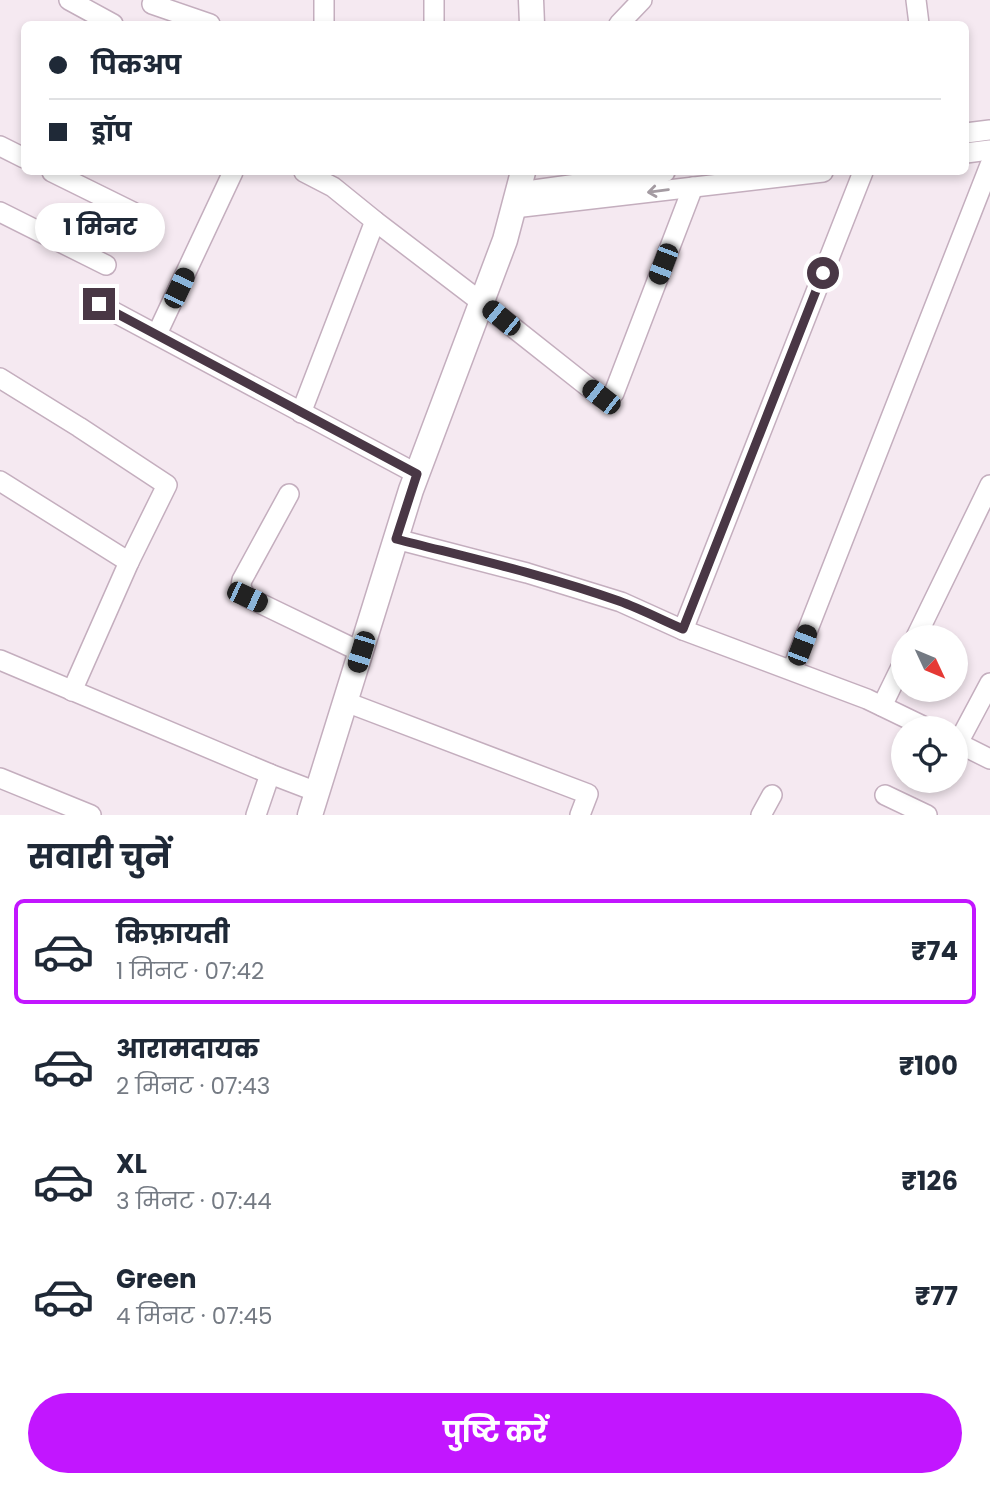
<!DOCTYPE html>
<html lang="hi">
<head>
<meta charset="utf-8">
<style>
	:root { --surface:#fff; --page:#f2f2f3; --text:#1f2937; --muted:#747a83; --line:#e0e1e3; --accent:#c216ff }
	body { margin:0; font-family:Poppins,"Noto Sans Devanagari",sans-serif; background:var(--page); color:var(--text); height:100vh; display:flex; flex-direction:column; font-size:26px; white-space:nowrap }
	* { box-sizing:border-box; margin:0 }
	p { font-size:23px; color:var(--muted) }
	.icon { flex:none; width:38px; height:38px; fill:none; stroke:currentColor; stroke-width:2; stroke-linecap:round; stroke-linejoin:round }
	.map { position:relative; height:815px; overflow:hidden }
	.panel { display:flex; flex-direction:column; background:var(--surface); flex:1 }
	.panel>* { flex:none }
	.top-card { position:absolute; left:21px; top:21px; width:948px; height:154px; border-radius:10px; box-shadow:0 4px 10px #0003; display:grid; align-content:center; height:154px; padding:0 28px; background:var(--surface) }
	.needle { width:46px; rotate:134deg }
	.fabs { position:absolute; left:891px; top:625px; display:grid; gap:14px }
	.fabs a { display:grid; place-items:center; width:77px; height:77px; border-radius:50%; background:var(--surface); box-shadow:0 4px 10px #0003; font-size:35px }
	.end { position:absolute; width:32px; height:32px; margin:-16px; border:9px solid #493745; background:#fff; box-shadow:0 0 0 4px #fff }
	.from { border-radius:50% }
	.bubble { position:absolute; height:49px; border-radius:24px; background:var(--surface); box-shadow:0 4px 10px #0003; font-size:23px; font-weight:700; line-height:49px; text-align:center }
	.car { position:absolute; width:21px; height:42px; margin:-21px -10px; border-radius:9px; box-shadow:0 0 5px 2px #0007; background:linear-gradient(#222 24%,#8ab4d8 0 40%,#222 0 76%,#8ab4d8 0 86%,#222 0) }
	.top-card b { display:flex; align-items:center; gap:24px; height:66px; font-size:26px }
	.top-card b+b { border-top:2px solid var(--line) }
	.top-card i { width:18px; height:18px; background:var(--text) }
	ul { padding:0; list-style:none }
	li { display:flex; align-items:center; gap:21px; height:105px; margin:0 14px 10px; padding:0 14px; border:4px solid transparent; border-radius:10px }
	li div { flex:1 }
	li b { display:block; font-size:26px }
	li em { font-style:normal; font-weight:700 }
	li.active { border-color:var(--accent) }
	li>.icon { width:63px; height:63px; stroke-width:1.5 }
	h2 { padding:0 28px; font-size:32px; line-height:84px }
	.cta { display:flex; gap:14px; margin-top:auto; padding:14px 28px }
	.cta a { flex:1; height:80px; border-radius:42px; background:var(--accent); color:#fff; font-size:28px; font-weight:700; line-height:80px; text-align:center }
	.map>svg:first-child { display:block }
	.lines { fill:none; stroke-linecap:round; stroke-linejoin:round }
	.minor-casing { stroke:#c4aebe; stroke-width:22 }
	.tertiary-casing { stroke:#c4aebe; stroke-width:27 }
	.minor { stroke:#fff; stroke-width:19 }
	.tertiary { stroke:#fff; stroke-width:24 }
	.oneway { stroke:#a49ba2 }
	.route { stroke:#493745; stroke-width:9 }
</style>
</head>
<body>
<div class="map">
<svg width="990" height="815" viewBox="0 0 990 815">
	<rect width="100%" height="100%" fill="#f5e9f1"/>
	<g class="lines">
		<defs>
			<g id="minor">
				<path d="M69 0 113 24"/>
				<path d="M324 0V24"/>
				<path d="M434 0V24"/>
				<path d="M916 0 919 24"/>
				<path d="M152 4 210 24"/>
				<path d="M619 24 642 0"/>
				<path d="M966 133 990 130"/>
				<path d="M0 146 24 158"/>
				<path d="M966 153 990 150"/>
				<path d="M52 172 133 212"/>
				<path d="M304 172 333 187 375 221 481 302 601 397C607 398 610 398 614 393L693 187"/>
				<path d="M519 192 665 172"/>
				<path d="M514 208 823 172"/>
				<path d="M0 212 106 265"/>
				<path d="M99 304 417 474"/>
				<path d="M157 334 233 172"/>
				<path d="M0 378 79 427 167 485 129 562 72 691"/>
				<path d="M301 413 375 221"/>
				<path d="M0 481 129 562"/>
				<path d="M289 494 242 580C240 588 242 591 247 597L361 652"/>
				<path d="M396 539 527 573 621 602 683 630 867 699 927 728"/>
				<path d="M683 630 863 172"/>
				<path d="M916 637 990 485"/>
				<path d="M0 660 270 774 317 792"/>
				<path d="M792 670 990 165"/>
				<path d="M346 702 588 794 580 815"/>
				<path d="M882 706 903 663"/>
				<path d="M956 742 990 759"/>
				<path d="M958 743 990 683"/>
				<path d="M0 778 91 815"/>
				<path d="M885 795 927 815"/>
				<path d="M256 815 270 774"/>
				<path d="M761 815 772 795"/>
			</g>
			<g id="tertiary">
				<path d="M531 0 532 24"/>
				<path d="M310 815 411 490 505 240 523 172"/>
			</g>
		</defs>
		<use href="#minor" class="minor-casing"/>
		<use href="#tertiary" class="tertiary-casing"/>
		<use href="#minor" class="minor"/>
		<use href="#tertiary" class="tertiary"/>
	</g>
	<defs><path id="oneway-shaft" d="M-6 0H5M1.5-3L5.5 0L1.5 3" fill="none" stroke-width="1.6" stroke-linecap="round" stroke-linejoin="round" transform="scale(1.75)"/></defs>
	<use class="oneway" href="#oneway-shaft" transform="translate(658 191) rotate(173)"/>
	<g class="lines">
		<path class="route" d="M99 304 417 474 396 539C470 558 546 575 619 601 641 609 662 620 683 629L823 273"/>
	</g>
</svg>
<div class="fabs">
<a><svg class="needle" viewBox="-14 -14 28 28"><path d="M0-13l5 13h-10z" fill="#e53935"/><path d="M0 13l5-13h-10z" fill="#747a83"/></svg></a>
<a><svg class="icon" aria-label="locate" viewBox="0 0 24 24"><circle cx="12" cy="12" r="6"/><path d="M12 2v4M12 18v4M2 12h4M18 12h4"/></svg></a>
</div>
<i class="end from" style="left:823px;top:273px"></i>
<i class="end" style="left:99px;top:304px"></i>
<div class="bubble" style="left:35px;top:203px;width:130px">1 मिनट</div>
<i class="car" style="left:663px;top:264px;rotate:201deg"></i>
<i class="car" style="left:179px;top:288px;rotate:25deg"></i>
<i class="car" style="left:501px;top:318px;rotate:309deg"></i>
<i class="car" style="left:601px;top:397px;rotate:308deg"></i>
<i class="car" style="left:247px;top:597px;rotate:115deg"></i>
<i class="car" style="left:802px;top:645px;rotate:21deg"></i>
<i class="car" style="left:361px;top:652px;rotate:197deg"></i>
<div class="top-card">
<b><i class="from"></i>पिकअप</b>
<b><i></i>ड्रॉप</b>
</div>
</div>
<section class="panel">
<h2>सवारी चुनें</h2>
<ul>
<li class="active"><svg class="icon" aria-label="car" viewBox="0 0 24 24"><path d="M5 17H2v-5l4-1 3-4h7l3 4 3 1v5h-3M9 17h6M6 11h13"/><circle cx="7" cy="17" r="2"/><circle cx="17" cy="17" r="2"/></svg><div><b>किफ़ायती</b><p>1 मिनट · 07:42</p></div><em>₹74</em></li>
<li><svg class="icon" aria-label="car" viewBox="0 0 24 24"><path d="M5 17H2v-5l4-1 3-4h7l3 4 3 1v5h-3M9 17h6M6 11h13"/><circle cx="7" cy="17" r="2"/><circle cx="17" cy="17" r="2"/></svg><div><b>आरामदायक</b><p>2 मिनट · 07:43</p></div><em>₹100</em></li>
<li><svg class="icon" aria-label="car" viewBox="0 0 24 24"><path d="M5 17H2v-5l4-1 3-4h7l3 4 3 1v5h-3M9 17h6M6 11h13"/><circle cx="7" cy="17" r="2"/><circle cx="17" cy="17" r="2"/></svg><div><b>XL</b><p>3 मिनट · 07:44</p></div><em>₹126</em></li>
<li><svg class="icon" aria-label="car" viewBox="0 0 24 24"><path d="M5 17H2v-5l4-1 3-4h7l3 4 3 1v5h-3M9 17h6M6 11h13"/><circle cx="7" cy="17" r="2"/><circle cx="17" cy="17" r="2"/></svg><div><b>Green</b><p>4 मिनट · 07:45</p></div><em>₹77</em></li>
</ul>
<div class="cta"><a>पुष्टि करें</a></div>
</section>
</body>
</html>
